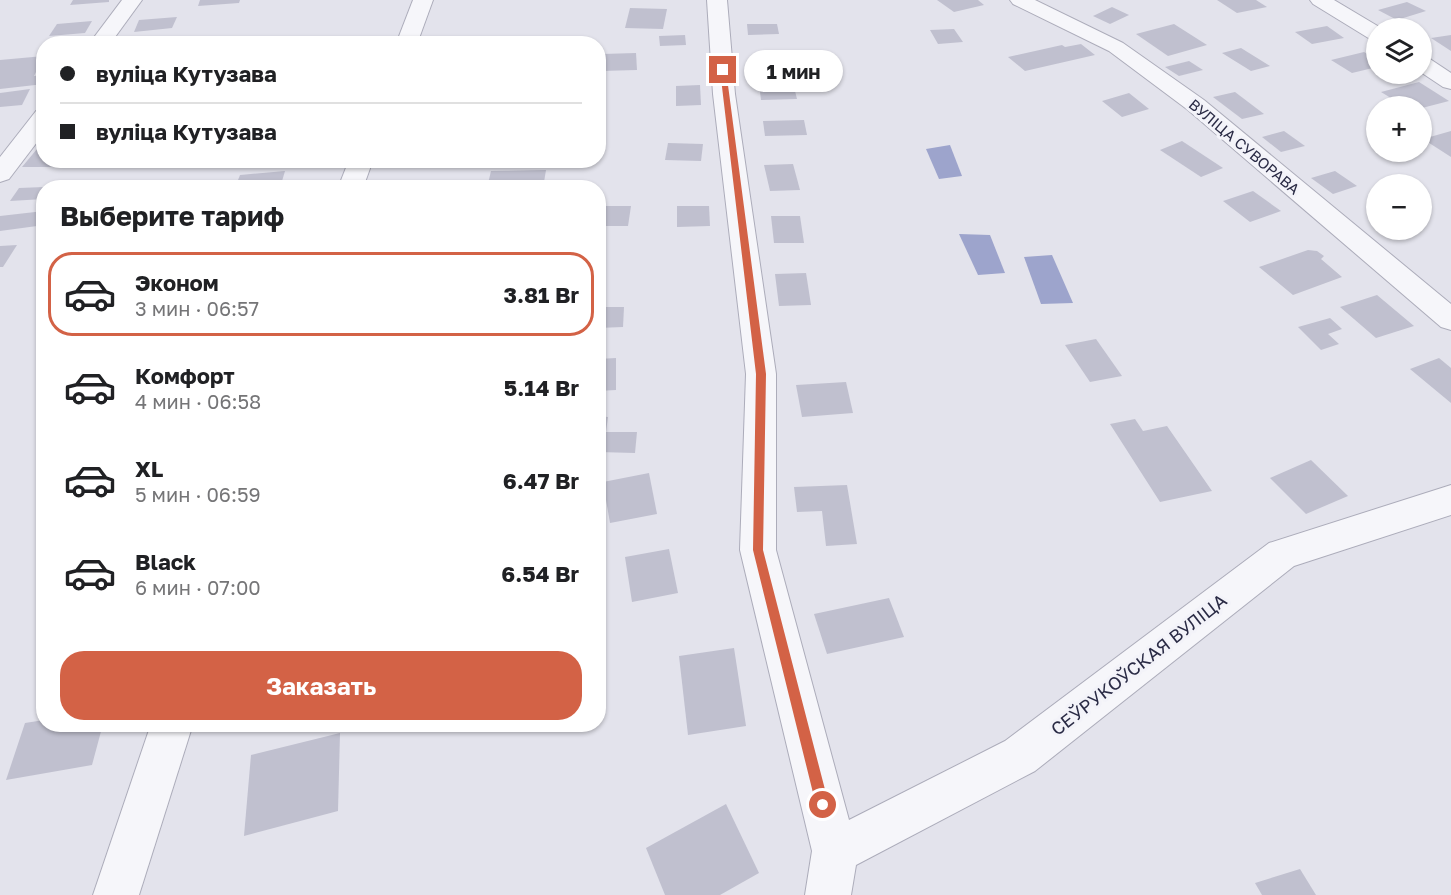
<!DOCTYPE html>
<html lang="ru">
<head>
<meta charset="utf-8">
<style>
	:root { --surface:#fff; --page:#f6f6f6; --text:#202124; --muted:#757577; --line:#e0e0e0; --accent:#d36246 }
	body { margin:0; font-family:"Golos Text",sans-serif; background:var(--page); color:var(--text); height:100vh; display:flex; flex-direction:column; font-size:22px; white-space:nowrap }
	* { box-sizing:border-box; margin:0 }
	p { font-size:20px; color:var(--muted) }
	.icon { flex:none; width:33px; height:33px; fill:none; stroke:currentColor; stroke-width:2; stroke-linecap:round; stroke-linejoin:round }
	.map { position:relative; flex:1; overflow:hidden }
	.side { position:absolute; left:36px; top:180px; width:570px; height:552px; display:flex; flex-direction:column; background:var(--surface); border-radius:24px; box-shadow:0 2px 4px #0004 }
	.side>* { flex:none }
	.top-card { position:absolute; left:36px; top:36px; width:570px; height:132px; border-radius:24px; box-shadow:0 2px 4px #0004; display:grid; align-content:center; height:132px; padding:0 24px; background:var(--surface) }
	.tools { position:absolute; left:1366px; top:18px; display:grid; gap:12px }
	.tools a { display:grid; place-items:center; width:66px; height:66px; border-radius:50%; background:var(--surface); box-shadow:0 2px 4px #0004; font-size:30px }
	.end { position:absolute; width:27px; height:27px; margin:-14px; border:8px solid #d36246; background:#fff; box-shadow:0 0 0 3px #fff }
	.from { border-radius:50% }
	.bubble { position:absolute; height:42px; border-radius:21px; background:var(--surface); box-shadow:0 2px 4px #0004; font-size:20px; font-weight:700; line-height:42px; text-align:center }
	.top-card b { display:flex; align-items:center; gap:21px; height:57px; font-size:22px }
	.top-card b+b { border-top:2px solid var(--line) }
	.top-card i { width:15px; height:15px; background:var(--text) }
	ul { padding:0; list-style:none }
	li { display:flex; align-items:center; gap:18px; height:84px; margin:0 12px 9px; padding:0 12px; border:3px solid transparent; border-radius:24px }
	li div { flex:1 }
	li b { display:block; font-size:22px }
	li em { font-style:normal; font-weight:700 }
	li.selected { border-color:var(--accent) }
	li>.icon { width:54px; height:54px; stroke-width:1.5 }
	h2 { padding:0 24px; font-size:27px; line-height:72px }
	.button { display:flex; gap:12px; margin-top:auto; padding:12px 24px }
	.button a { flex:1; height:69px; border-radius:24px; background:var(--accent); color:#fff; font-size:24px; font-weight:700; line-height:69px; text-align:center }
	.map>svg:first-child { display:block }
	.water { fill:#9da4cc }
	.building { fill:#c0c0cf }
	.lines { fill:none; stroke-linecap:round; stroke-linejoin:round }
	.minor-casing { stroke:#acacba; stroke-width:2 }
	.tertiary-casing { stroke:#acacba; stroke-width:2 }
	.minor { fill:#f6f6fa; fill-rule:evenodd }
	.tertiary { fill:#f6f6fa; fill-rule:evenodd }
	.route { fill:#d36246 }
	.labels { text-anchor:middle; stroke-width:6; stroke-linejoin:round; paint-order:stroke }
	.far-street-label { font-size:15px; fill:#2a2b45; stroke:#f3f3f9 }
	.street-label { font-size:18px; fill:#2a2b45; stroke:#f3f3f9 }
</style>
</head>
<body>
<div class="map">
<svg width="1451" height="895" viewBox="0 0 1451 895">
	<rect width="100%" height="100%" fill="#e3e3ec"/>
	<g class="water">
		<path d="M950 145 962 176 939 179 926 149Z"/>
		<path d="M959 234 990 235 1005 273 978 275Z"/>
		<path d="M1052 255 1073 303 1041 304 1024 257Z"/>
	</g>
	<g class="building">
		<path d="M73 0H109V2L70 5Z"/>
		<path d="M200 0H240L239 3 198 6Z"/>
		<path d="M937 0H978L984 5 954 12Z"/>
		<path d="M1217 0H1256L1267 7 1237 13Z"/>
		<path d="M1407 2 1426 11 1397 20 1378 10Z"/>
		<path d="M1112 7 1129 15 1110 24 1093 16Z"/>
		<path d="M630 8 667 9 663 29 625 28Z"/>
		<path d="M177 17 172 28 134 32 139 20Z"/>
		<path d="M92 21 85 33 49 36 57 24Z"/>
		<path d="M747 24H777L779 34 748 35Z"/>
		<path d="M1174 24 1207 45 1168 56 1136 34Z"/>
		<path d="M1327 26 1344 38 1312 44 1295 32Z"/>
		<path d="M954 29 963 42 938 44 930 30Z"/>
		<path d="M685 35 686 45 660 46 659 36Z"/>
		<path d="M1451 35V51L1431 38Z"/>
		<path d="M509 36 507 44H467L468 37Z"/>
		<path d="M1081 44 1095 55 1025 71 1008 57 1062 45 1065 47Z"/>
		<path d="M1241 48 1270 66 1251 71 1222 53Z"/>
		<path d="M1364 52 1377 60V67L1352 73 1331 60Z"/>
		<path d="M636 53 637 70 601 71 602 54Z"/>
		<path d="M788 53 791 69 762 70 759 54Z"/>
		<path d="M44 56 34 76 44 75V84L0 89V60Z"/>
		<path d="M1189 61 1203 70 1179 76 1165 67Z"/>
		<path d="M1419 82 1449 101 1422 108 1404 106 1381 92Z"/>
		<path d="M793 83 797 99 761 100 759 84Z"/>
		<path d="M700 85 701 105 676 106V86Z"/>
		<path d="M30 89 22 105 0 107V93Z"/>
		<path d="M1235 92 1264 114 1242 119 1213 97Z"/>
		<path d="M1129 93 1149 109 1122 117 1102 101Z"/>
		<path d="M804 120 807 135 765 136 763 121Z"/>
		<path d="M1284 131 1305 146 1281 152 1262 137Z"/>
		<path d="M1451 131V157L1423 139Z"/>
		<path d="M1182 141 1223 168 1201 177 1160 150Z"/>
		<path d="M668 143 703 144 701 161 665 160Z"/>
		<path d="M37 149H44V160H62L57 167H22Z"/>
		<path d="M411 160H452V163L410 165Z"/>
		<path d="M793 164 800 190 770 191 764 165Z"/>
		<path d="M546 170 543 188H487L491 171Z"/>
		<path d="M285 171 280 188H235L240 175Z"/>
		<path d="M1335 171 1357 186 1333 194 1311 178Z"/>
		<path d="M44 187V199L10 201 19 188Z"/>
		<path d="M1253 191 1281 211 1250 222 1223 201Z"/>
		<path d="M598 206H631L628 226H598Z"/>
		<path d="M677 206H709L710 226 677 227Z"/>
		<path d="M44 211 37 226 0 231V216Z"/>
		<path d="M771 216H800L804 243H774Z"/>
		<path d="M17 245 3 267H0V246Z"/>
		<path d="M1308 250 1317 251 1324 256 1321 259 1342 277 1293 295 1259 267Z"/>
		<path d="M806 273 811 305 779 306 775 274Z"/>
		<path d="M1377 295 1414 326 1376 338 1340 307Z"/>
		<path d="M598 307H624L623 327 598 328Z"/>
		<path d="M1330 318 1342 329 1328 334 1339 344 1321 350 1298 327Z"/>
		<path d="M1096 339 1122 376 1090 382 1065 345Z"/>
		<path d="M616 358V390L598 391V359Z"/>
		<path d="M1439 358 1451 368V403L1410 369Z"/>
		<path d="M846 382 853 413 802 417 796 385Z"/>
		<path d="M598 416 608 417 606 432H637L635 453 598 452Z"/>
		<path d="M1135 419 1143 431 1167 426 1212 491 1160 502 1110 424Z"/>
		<path d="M1311 460 1348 496 1306 514 1270 478Z"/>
		<path d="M649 473 657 514 610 523 603 482Z"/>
		<path d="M847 485 857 544 826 546 822 511 797 512 794 487Z"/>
		<path d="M669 549 678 593 632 602 625 557Z"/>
		<path d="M889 598 904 637 827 654 814 614Z"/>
		<path d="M734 648 746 726 688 735 679 656Z"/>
		<path d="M44 720V724H103L92 765 6 780 25 723Z"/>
		<path d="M340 733 338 811 244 836 251 755Z"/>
		<path d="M726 804 759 873 720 895H665L646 848Z"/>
		<path d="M1300 869 1316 895H1262L1255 883Z"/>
	</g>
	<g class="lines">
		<defs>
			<g id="minor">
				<path d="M122 0H142L110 44H89Z"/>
				<path d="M707 0H727L735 94 776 374V550L849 820 1005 741 1269 543 1451 485V515L1294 566 1035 771 856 865 851 895H805L812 851 740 550 746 374 713 94Z"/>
				<path d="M1010 0H1035L1123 43 1204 100 1451 304V330L1441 327 1188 110 1109 51 1013 4Z"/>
				<path d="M1310 0H1334L1381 28H1377V41L1370 39 1313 4Z"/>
				<path d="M1422 58 1430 59 1451 73V89L1443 87 1422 73Z"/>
				<path d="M44 109V133L9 179 0 182V157L36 111Z"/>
			</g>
			<g id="tertiary">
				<path d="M413 0H433L417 44H396Z"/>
				<path d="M349 160H373L363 188H338Z"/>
				<path d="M151 724H193L139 895H93Z"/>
			</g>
		</defs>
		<use href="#minor" class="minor-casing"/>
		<use href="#tertiary" class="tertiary-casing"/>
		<use href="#minor" class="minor"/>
		<use href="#tertiary" class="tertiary"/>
	</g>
	<path class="route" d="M723 68 726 70 766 374 763 550 829 805 827 810 823 812 818 810 816 805 753 550 756 374 720 70Z"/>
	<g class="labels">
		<g class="far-street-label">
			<text transform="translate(1244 147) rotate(40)" y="5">ВУЛІЦА СУВОРАВА</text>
		</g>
		<g class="street-label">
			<text transform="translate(1139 665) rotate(-38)" y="6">СЕЎРУКОЎСКАЯ ВУЛІЦА</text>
		</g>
	</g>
</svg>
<div class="tools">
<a><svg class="icon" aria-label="layers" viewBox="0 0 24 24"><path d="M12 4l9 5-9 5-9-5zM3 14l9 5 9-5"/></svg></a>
<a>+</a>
<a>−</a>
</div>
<i class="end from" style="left:823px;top:805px"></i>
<i class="end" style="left:723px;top:70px"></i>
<div class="bubble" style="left:744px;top:50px;width:99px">1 мин</div>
<div class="top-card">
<b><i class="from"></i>вуліца Кутузава</b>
<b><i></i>вуліца Кутузава</b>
</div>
<section class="side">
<h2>Выберите тариф</h2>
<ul>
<li class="selected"><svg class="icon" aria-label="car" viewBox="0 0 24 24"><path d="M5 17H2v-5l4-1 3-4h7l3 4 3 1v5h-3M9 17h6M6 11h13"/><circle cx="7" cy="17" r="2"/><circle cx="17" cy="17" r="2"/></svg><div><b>Эконом</b><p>3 мин · 06:57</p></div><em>3.81 Br</em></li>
<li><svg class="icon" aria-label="car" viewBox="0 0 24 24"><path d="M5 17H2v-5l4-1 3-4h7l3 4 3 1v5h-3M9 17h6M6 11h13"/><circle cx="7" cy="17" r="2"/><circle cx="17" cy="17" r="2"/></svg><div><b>Комфорт</b><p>4 мин · 06:58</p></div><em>5.14 Br</em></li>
<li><svg class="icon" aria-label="car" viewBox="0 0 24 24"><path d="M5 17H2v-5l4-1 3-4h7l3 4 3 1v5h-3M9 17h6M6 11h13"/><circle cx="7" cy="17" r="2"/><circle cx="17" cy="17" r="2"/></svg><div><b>XL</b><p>5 мин · 06:59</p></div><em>6.47 Br</em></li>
<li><svg class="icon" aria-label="car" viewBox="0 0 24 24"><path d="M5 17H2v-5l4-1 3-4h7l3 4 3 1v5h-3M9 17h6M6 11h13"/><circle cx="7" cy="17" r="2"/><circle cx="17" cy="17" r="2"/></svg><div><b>Black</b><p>6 мин · 07:00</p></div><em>6.54 Br</em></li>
</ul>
<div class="button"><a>Заказать</a></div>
</section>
</div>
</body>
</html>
